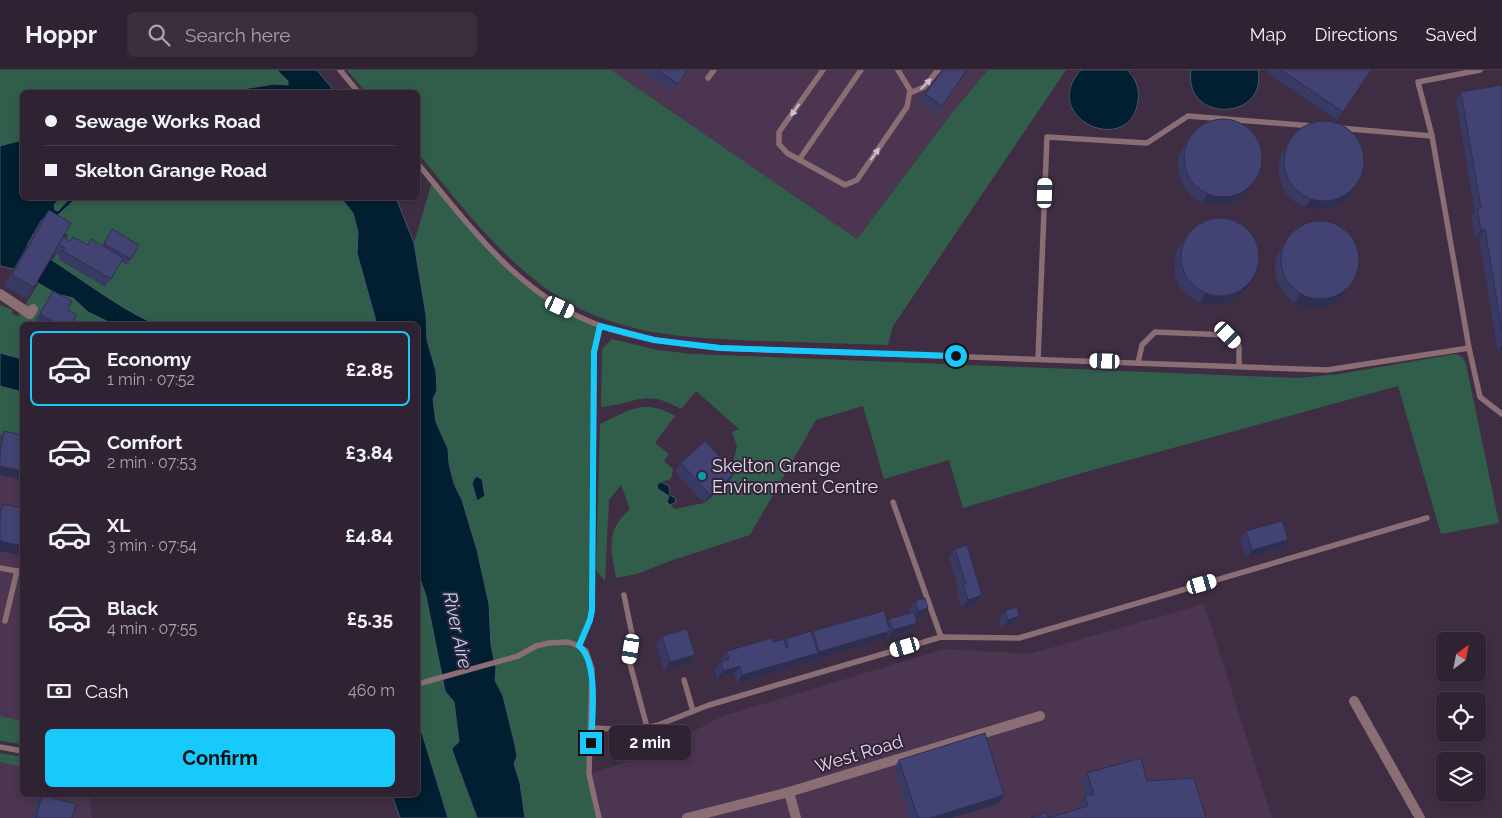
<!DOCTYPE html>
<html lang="en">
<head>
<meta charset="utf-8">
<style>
	:root { --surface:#2f2232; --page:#3b2f3e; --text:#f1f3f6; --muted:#a7a4ac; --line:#4a3f4d; --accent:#17cafb }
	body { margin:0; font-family:Raleway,sans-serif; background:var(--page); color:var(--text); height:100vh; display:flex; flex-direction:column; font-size:19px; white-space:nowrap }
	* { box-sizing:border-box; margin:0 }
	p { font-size:16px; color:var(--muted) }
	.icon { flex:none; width:28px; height:28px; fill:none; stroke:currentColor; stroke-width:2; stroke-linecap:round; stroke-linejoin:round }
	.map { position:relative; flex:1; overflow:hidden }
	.panel { position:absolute; left:20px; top:252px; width:400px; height:475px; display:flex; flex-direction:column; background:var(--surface); border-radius:8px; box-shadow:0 2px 8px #0003,0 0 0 1px var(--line) }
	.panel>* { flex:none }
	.guide { position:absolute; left:20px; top:20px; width:400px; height:110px; border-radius:8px; box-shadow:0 2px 8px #0003,0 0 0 1px var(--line); display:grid; align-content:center; height:110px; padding:0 25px; background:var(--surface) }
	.needle { width:32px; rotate:32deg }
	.buttons { position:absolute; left:1436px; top:562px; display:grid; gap:10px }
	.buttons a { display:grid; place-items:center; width:50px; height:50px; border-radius:8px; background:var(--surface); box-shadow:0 2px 8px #0003,0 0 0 1px var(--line); font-size:25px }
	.end { position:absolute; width:22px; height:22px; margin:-11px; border:6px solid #17cafb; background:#111; box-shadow:0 0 0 2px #111 }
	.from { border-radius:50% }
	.bubble { position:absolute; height:35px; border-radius:8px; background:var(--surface); box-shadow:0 2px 8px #0003,0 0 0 1px var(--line); font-size:16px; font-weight:700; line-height:35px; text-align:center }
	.car { position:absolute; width:15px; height:30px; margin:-15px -8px; border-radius:6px; box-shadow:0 0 4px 1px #0007; background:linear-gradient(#fff 24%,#345 0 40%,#fff 0 76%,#345 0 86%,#fff 0) }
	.guide b { display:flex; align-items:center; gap:18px; height:48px; font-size:19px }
	.guide b+b { border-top:1px solid var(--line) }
	.guide i { width:12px; height:12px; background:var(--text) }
	ul { padding:9px 0 0; list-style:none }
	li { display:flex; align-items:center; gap:15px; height:75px; margin:0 10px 8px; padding:0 15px; border:2px solid transparent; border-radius:8px }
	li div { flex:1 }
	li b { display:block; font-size:19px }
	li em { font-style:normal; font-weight:700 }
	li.current { border-color:var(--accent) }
	li>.icon { width:45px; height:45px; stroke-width:1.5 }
	.pay { display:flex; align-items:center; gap:12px; height:55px; padding:0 25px; font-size:19px }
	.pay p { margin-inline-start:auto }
	.button { display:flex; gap:10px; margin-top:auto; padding:10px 25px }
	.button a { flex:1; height:58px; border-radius:8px; background:var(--accent); color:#111; font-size:20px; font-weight:700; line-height:58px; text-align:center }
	header { display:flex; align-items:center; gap:30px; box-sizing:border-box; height:70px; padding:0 25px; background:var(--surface); border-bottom:1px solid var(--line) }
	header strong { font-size:24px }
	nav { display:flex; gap:28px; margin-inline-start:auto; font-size:18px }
	.search { width:350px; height:45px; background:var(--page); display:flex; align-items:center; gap:12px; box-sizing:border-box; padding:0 18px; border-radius:8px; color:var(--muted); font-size:19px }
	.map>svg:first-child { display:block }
	.built { fill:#4b3550 }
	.green { fill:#315e4b }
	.water { fill:#011f30; stroke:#465768 }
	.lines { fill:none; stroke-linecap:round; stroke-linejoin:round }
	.lane { stroke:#8a6e73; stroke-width:5.5 }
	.street { stroke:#8a6e73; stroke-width:10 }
	.wall { fill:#393a63 }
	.shaded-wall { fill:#2e2f50 }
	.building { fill:#424373; stroke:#2e2f50 }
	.oneway { fill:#cfc0cc }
	.route { stroke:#17cafb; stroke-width:6 }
	.culture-dot { fill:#0f9aa8; stroke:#342439; stroke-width:2 }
	.labels { text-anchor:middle; stroke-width:4; stroke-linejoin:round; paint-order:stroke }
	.poi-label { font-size:18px; fill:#e6dbe9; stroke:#342439; text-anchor:start }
	.street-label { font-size:18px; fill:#e6dbe9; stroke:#342439 }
	.water-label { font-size:19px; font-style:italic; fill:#abdbfa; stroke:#342439 }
</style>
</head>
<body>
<header>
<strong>Hoppr</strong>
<div class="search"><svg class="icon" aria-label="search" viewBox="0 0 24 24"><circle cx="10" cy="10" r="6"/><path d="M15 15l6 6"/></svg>Search here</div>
<nav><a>Map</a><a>Directions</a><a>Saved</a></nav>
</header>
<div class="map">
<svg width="1502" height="748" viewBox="0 0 1502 748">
	<rect width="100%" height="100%" fill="#3f2e43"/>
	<g class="built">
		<path d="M611 0H988L954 40 857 169Z"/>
		<path d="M0 365 22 371V651L0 646Z"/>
		<path d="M1204 534 1272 748H592L589 704 646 686 723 646 944 579 1029 584Z"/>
		<path d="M0 692 22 697V725H90L92 748H0Z"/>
	</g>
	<g class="green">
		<path d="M0 0H277L288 11V15L274 14 224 22H22V70L0 76Z"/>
		<path d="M347 0H611L857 169 954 40 988 0H1066L893 256 888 275C846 274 804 272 762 271 686 268 614 266 548 220 497 183 458 132 418 83V22H366Z"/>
		<path d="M432 112 496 187 560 237 600 256 594 282 592 540 579 576 590 590 589 704 599 748H525L520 713 514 694 517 686 503 626 495 610 496 598 469 458 449 394 448 379 436 352 433 329 437 321 436 301 427 270 426 245 414 173Z"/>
		<path d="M60 128H341L353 143 358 162 357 183 377 255H22V289L0 283V235L13 240 12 244 18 247 68 165 47 152 58 141 55 140 54 135Z"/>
		<path d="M612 269 657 280 693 284 1298 308 1339 304 1456 284 1462 287 1466 294 1499 453 1441 464 1398 316 1089 401 963 438 949 390 884 409 863 336 816 350 750 465 670 491 637 504 616 508C611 478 605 461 630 439L621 415 609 430 605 511 596 500 600 354C629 340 645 328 675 346L655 373 669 384 664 391 673 399 671 409 661 412 669 425 667 432 675 439 704 433 729 411 737 376 732 362 739 359 696 321 681 339C643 318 638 334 601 337L602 279Z"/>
		<path d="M0 316 22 322V371L0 365Z"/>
		<path d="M418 503 426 526 445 621 454 632 459 672 452 680 477 748H448L418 650Z"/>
		<path d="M0 646 22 651V674L0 671Z"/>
		<path d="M0 683 22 687V697L0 692Z"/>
	</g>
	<g class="water">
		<path d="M277 0H317L335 22H224L274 14 288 15V11Z"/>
		<path d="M1081 0H1127C1136 8 1140 20 1138 31 1130 89 1037 48 1081 0Z"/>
		<path d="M1191 0H1258C1268 51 1183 54 1191 0Z"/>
		<path d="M22 70V128H60L54 135 55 140 58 141 70 128H79L73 131 56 147 41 151 27 175C70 199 113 236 157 255H115L88 242 73 228 57 224 14 199 0 196V76Z"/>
		<path d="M341 128H396L414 173 426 245 427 270 436 301 437 321 433 329 436 352 448 379 449 394 454 414 462 430 477 480 489 534 491 576 496 598 495 610 503 626 515 675 517 686 514 694 520 713 525 748H477L452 680 453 677 459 672 454 632 445 621 426 526 418 503V255H377L357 183 358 162 353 143Z"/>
		<path d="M0 283 22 289V322L0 316Z"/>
		<path d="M476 406 482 409 485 426 477 431 472 413Z"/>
		<path d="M661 412 669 416 670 425 675 428 676 432 670 435 667 432 669 426 658 419 657 415Z"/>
		<path d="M418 650 448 748H400L392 725H418Z"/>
	</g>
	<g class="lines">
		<g class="lane">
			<path d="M340 0 358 22"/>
			<path d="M823 0 779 62V74L787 83 845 115 857 110 907 37 910 20 898 0"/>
			<path d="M708 8 714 0"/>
			<path d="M910 23 924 17 938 0"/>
			<path d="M1339 58 1432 66"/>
			<path d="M799 90 861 0"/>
			<path d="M418 94C471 157 520 227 601 256 639 270 680 274 721 278L1327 300 1469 278 1480 327 1502 344"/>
			<path d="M1469 278 1432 66 1418 12 1480 0"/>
			<path d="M1038 289 1047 67 1147 73 1188 46 1313 56"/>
			<path d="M1138 293 1142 275 1155 262 1228 265 1239 276V296"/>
			<path d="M893 432 941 567"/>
			<path d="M0 498 22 502"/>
			<path d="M624 525 633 569 629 590 647 657"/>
			<path d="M5 551 17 501"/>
			<path d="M579 576 590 550 592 540 594 282 600 256"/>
			<path d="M684 610 693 641"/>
			<path d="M418 614 518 586 536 576 549 573 568 572 579 576 586 581 592 599 589 704 599 748"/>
			<path d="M592 658 635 660 658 655 709 635 941 567 1019 568 1427 448"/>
			<path d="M0 677 22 681"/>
		</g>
		<g class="street">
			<path d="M0 224 30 244 33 239"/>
			<path d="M1354 631 1420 748"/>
			<path d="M789 722 796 748"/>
			<path d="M687 748 789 722 1040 646"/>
		</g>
	</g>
	<g class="wall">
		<path d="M641 0H688L672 22Z"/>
		<path d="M967 0 936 44 920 32 925 24Z"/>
		<path d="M1268 0H1371L1337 50 1266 2Z"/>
		<path d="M1502 15V280L1498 281 1479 167 1475 168 1471 147 1475 143 1456 30 1461 22Z"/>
		<path d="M1293 66 1352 121 1343 131 1332 137 1318 140 1305 137 1294 131 1285 122 1280 110 1278 97 1281 85Z"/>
		<path d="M1189 69 1254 112 1248 121 1239 129 1227 134 1215 136 1202 133 1191 126 1183 115 1178 103V90L1183 77Z"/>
		<path d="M49 140 63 167 70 171 87 175 91 169 102 176 112 159 131 189 127 195 121 191 105 217 58 189 60 186 54 183 34 217 27 228 4 216 41 151Z"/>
		<path d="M1190 161 1247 218 1237 228 1225 234 1212 235 1199 233 1189 226 1180 217 1175 205 1174 192 1177 180Z"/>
		<path d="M1287 169 1356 207 1343 226 1332 234 1319 238 1306 237 1294 233 1285 224 1278 214 1275 201 1276 189 1282 177Z"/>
		<path d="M53 221 67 240 71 255H38L34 253 48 229Z"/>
		<path d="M4 361 22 365V410L0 405V367Z"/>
		<path d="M681 393 735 403 729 411 704 433 675 402Z"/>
		<path d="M1246 461 1288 470 1282 478 1246 488 1240 469Z"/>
		<path d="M955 479 982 525 976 534 962 538 957 523 959 520 949 487Z"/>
		<path d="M915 531 928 538 922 546 915 549 911 561 887 568 886 566 884 569 813 590 812 591 737 613 734 604 717 609 715 600 721 592H722L721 589 727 581 773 572 784 571 786 569 812 563 813 561 887 553 889 549 910 543 909 540Z"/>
		<path d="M1005 541 1019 546 1013 554 1002 558 999 549Z"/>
		<path d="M662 566 695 585 689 593 664 600 656 574Z"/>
		<path d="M899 690 998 734 951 748H909L894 699Z"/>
		<path d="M1087 703 1147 711 1194 708 1048 748 1080 738 1079 734 1085 726 1086 725 1081 711Z"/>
		<path d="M42 725 72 748H32L36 733Z"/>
	</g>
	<g class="shaded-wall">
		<path d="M1254 112 1248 121 1239 129 1227 134 1215 136 1202 133 1208 124Z"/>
		<path d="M1358 112 1352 121 1343 131 1332 137 1318 140 1305 137 1311 129Z"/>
		<path d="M1485 159 1479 167 1475 168 1481 160Z"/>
		<path d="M1253 210 1247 218 1237 228 1225 234 1212 235 1199 233 1205 224Z"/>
		<path d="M1348 218 1343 226 1332 234 1319 238 1306 237 1294 233 1300 224Z"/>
		<path d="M1502 275V280L1498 281Z"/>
		<path d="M0 396 22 401V410L0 405Z"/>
		<path d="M735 403 729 411 704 433 710 425Z"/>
		<path d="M1288 470 1282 478 1246 488 1252 480Z"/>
		<path d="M0 471 22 476V486L0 481Z"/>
		<path d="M982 525 976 534 962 538 968 530Z"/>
		<path d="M928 538 922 546 912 550 918 541Z"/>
		<path d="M1019 546 1013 554 1002 558 1008 550Z"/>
		<path d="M917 553 911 561 887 568 893 560Z"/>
		<path d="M890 561 884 569 813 590 819 582Z"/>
		<path d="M818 583 812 591 737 613 742 605Z"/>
		<path d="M695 585 689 593 664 600 670 592Z"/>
		<path d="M740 596 734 604 717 609 723 601Z"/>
		<path d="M1004 725 998 734 951 748H930Z"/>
	</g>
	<g class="building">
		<path d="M658 0H688L678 14Z"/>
		<path d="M943 0H967L942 36 925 24Z"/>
		<path d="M1281 0H1371L1343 42Z"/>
		<path d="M1502 15V261L1485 159 1481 160 1477 139 1481 138 1461 22Z"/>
		<circle cx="1223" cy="88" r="39"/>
		<circle cx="1324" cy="91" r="40"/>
		<path d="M49 140 71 153 34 217 12 205Z"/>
		<circle cx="1220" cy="187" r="39"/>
		<circle cx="1320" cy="190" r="39"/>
		<path d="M112 159 139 175 131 189 104 174Z"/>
		<path d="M63 167 70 171 73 167 88 175 91 169 123 188 111 209 63 181 65 178 59 174Z"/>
		<path d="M53 221 72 231 67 240 77 245 71 255H58L40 244Z"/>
		<path d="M4 361 22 365V401L0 396V381Z"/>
		<path d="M705 371 735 403 710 425 681 393Z"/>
		<path d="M3 434 22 438V476L0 471V445Z"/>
		<path d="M1282 451 1288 470 1252 480 1246 461Z"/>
		<path d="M967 475 982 525 968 530 963 514H966L955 479Z"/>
		<path d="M925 528 928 538 918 541 915 531Z"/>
		<path d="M1017 537 1019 546 1008 550 1005 541Z"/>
		<path d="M884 541 890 561 819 582 813 561Z"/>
		<path d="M914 542 917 553 893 560 889 549Z"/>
		<path d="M687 559 695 585 670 592 662 566Z"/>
		<path d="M811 561 818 583 742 605 740 596 723 601 721 592 729 589 727 581 772 568 773 572 784 569 786 578H788L786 569Z"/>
		<path d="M985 663 1004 725 930 748H918L899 690Z"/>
		<path d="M1141 688 1147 711 1194 708 1206 748H1031L1046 742 1048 748 1088 736 1085 726 1094 724 1087 703Z"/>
		<path d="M42 725 76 734 72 748H36Z"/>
	</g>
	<defs><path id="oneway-solid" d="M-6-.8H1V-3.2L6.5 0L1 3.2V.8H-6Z" transform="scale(1.25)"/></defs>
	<g class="oneway">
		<use href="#oneway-solid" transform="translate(926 14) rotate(-44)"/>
		<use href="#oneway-solid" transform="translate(795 40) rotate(125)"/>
		<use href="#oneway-solid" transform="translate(875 84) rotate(-55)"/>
	</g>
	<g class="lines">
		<path class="route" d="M591 673C592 649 599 592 579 576L590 550 592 540 594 282 600 256 654 270 720 278 956 286"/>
	</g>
	<circle class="culture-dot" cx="702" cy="406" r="5"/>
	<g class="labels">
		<g class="poi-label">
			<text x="712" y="402">Skelton Grange<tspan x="712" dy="21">Environment Centre</tspan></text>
		</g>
		<g class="street-label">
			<text transform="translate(859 684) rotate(-17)" y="6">West Road</text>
		</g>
		<g class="water-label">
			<text transform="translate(458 560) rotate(78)" y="7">River Aire</text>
		</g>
	</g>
</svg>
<div class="buttons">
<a><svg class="needle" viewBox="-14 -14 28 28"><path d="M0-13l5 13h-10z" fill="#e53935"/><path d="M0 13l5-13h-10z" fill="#a7a4ac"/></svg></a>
<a><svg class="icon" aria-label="locate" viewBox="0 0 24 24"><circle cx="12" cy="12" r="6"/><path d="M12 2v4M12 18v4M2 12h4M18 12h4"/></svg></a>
<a><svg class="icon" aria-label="layers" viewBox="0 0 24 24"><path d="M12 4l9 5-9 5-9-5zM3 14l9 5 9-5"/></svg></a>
</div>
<i class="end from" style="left:956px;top:286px"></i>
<i class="end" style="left:591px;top:673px"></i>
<div class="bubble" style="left:609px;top:655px;width:82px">2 min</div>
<i class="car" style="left:1045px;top:123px;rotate:2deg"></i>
<i class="car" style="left:560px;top:237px;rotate:115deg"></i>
<i class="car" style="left:1228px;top:265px;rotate:136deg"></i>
<i class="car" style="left:1105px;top:291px;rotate:272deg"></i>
<i class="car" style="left:1202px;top:514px;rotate:74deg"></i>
<i class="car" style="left:905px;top:577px;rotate:254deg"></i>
<i class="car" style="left:631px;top:579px;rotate:189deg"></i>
<div class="guide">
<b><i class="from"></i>Sewage Works Road</b>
<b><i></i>Skelton Grange Road</b>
</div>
<section class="panel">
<ul>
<li class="current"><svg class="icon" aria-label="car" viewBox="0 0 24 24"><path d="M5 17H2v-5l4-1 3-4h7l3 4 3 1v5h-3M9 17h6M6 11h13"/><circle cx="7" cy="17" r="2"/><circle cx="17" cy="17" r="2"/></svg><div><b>Economy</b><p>1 min · 07:52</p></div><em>£2.85</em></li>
<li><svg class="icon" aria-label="car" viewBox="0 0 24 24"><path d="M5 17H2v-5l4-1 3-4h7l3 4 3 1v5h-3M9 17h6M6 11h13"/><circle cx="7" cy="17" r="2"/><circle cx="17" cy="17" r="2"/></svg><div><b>Comfort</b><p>2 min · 07:53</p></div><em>£3.84</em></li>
<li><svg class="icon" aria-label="car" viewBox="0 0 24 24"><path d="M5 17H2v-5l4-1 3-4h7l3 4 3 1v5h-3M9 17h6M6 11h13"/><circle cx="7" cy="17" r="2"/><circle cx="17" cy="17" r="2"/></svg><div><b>XL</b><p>3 min · 07:54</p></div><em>£4.84</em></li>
<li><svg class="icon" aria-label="car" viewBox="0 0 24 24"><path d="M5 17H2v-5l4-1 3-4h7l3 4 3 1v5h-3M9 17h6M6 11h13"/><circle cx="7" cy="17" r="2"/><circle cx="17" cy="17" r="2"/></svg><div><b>Black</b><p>4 min · 07:55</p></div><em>£5.35</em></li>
</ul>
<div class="pay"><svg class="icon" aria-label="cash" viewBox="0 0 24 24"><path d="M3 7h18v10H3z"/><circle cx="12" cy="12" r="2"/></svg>Cash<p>460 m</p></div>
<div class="button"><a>Confirm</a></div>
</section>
</div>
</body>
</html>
